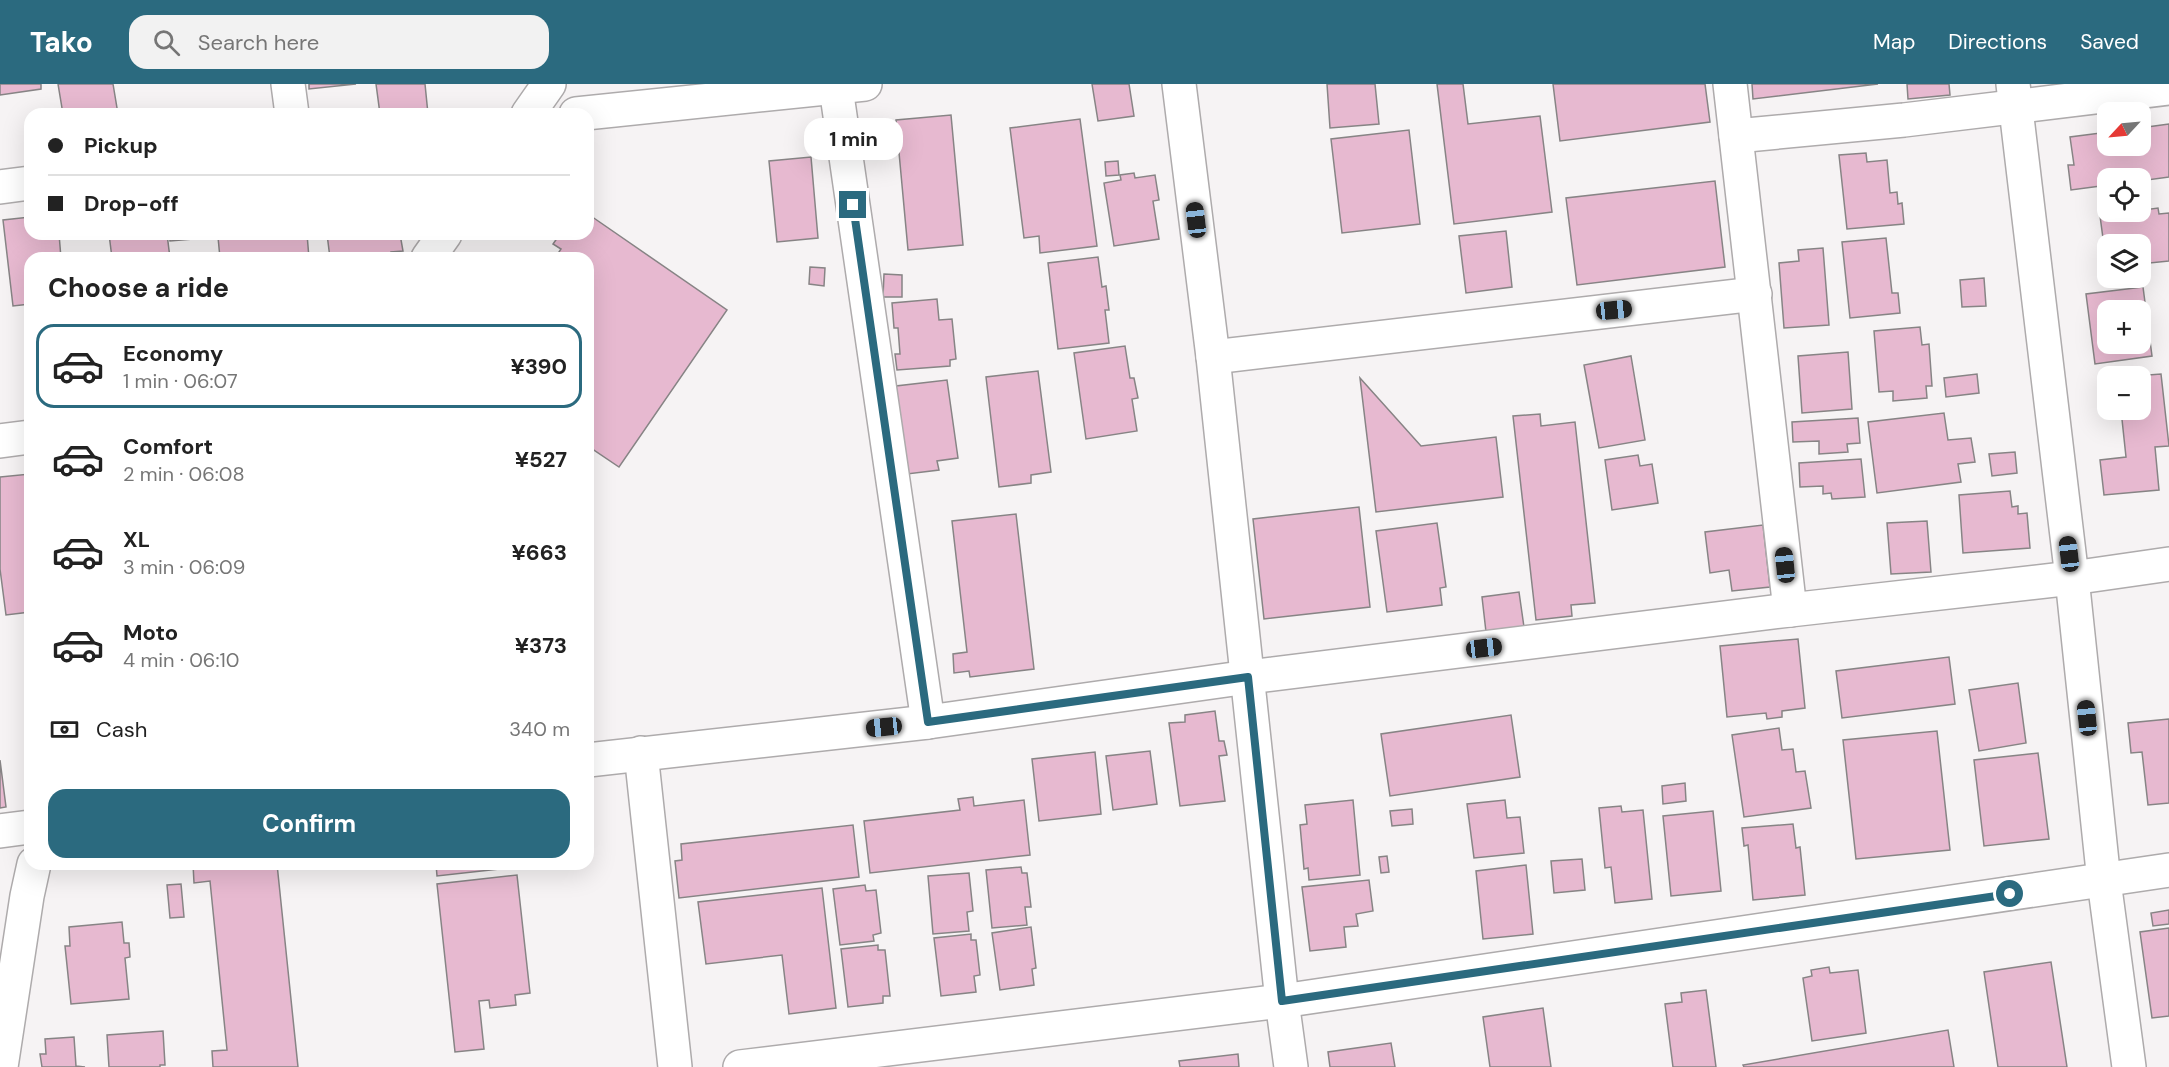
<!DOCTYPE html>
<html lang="en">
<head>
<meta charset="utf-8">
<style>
	:root { --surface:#fff; --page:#f2f2f2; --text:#222; --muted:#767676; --line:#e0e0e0; --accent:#2b6a7f }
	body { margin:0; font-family:"DM Sans",sans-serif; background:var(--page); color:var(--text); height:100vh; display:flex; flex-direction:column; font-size:22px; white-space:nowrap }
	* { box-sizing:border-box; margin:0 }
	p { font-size:20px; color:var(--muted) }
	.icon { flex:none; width:33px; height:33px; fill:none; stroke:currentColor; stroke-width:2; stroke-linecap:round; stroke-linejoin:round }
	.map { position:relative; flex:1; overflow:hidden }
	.sheet { position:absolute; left:24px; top:168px; width:570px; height:618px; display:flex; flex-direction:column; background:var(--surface); border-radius:18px; box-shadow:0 6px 24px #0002 }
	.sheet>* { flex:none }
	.banner { position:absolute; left:24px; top:24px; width:570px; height:132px; border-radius:18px; box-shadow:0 6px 24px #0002; display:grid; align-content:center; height:132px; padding:0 24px; background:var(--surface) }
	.needle { width:39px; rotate:244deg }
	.buttons { position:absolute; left:2097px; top:18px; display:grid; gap:12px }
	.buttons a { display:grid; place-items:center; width:54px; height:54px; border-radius:12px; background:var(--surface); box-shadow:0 6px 24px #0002; font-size:30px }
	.end { position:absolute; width:27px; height:27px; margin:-14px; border:8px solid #2b6a7f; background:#fff; box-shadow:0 0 0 3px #fff }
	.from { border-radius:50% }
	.bubble { position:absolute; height:42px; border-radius:18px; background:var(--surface); box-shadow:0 6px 24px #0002; font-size:20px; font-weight:700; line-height:42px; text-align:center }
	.car { position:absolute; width:18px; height:36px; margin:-18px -9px; border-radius:8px; box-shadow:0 0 4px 2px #0007; background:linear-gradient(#222 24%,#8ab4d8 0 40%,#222 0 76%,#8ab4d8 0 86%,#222 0) }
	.banner b { display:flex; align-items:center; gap:21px; height:57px; font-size:22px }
	.banner b+b { border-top:2px solid var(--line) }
	.banner i { width:15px; height:15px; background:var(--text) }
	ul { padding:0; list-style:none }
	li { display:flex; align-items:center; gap:18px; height:84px; margin:0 12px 9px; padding:0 12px; border:3px solid transparent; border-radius:18px }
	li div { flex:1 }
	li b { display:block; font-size:22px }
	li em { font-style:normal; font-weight:700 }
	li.active { border-color:var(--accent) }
	li>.icon { width:54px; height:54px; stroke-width:1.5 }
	h2 { padding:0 24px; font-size:27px; line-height:72px }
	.pay { display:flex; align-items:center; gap:15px; height:66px; padding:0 24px; font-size:22px }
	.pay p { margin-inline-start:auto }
	.cta { display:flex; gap:12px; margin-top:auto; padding:12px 24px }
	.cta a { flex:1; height:69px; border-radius:18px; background:var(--accent); color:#fff; font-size:24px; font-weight:700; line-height:69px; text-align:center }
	header { display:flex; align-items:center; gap:36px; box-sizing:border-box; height:84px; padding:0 30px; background:var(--accent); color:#fff }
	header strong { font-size:28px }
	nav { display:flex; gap:33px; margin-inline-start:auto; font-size:21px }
	.search { width:420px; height:54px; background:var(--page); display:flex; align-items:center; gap:15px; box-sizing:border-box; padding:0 21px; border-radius:18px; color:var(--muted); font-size:22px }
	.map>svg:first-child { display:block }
	.building { fill:#e7b9d0; stroke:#878485; stroke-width:1.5; fill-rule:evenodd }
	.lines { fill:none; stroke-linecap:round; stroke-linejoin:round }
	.minor-casing { stroke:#aeabac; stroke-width:36 }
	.minor { stroke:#fff; stroke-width:33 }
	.route { stroke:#2b6a7f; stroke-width:8 }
</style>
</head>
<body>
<header>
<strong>Tako</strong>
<div class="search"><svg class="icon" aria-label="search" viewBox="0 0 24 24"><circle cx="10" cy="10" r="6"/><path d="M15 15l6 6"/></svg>Search here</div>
<nav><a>Map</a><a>Directions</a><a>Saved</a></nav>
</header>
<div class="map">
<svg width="2169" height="983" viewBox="0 0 2169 983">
	<rect width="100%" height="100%" fill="#f6f3f4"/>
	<g class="building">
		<path d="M0 0H41V5L0 11Z"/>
		<path d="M58 0H113L118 30H63Z"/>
		<path d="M309 0H356L309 5Z"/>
		<path d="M376 0H425L428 30H380Z"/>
		<path d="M1092 0H1129L1134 32 1098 37Z"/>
		<path d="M1327 0H1375L1379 40 1330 44Z"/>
		<path d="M1437 0H1463L1468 40 1540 32 1552 128 1454 140Z"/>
		<path d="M1553 0H1705L1710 38 1560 57Z"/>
		<path d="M1752 0H1878L1753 15Z"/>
		<path d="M1907 0H1949L1950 11 1908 15Z"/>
		<path d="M951 31 963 161 908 166 896 36Z"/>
		<path d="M1080 35 1097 162 1040 169 1039 152 1024 154 1010 44Z"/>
		<path d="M2169 40V93L2140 97V94H2108V101L2071 106 2068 81H2074L2070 53 2108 48V62H2140V44Z"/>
		<path d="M1409 46 1420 140 1342 149 1331 55Z"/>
		<path d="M1866 69 1867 78 1887 76 1890 109 1897 108 1898 120 1902 119 1904 140 1847 145 1839 71Z"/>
		<path d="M811 73 818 154 777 158 769 77Z"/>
		<path d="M1118 77 1119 91 1106 92 1105 78Z"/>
		<path d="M1134 89 1135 94 1155 91 1159 116 1153 117 1159 155 1114 162 1104 99 1121 96 1120 91Z"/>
		<path d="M1715 97 1725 183 1577 201 1566 114Z"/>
		<path d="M2158 124 2159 130 2169 129V177L2140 180V160H2108L2107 184 2100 132Z"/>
		<path d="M588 130 727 226 619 383 588 362V174H555L561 165 553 160 560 150H588Z"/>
		<path d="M30 133V150H59L61 174H30V220L13 222 3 136Z"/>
		<path d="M1506 147 1512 203 1466 209 1459 152Z"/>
		<path d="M109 150H167L170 174H112Z"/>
		<path d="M169 150H307L309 174H220L218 153 170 157Z"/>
		<path d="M327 150H400L403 167 391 168 392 174H330Z"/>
		<path d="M1886 154 1892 209H1898L1900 229 1850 234 1842 158Z"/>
		<path d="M1823 164 1829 241 1784 244 1779 179 1799 177 1798 166Z"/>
		<path d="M1098 173 1102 203 1106 202 1109 226H1105L1109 259 1058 265 1048 179Z"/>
		<path d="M810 183 825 184 824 202 809 200Z"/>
		<path d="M884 190 902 191V213H883Z"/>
		<path d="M1984 194 1986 222 1962 223 1960 196Z"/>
		<path d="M2143 203 2152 272 2095 280 2086 210ZM2108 226H2140V260H2108Z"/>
		<path d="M937 215 939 236 952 235 956 275 950 276V282L897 286 895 270H900L898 244H894L892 219Z"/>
		<path d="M1920 243 1922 261 1929 260 1932 302H1926L1927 314 1893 317V307L1879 308 1874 247Z"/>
		<path d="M1125 262 1130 294H1134L1138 314 1132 315 1137 347 1086 355 1074 269Z"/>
		<path d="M1848 268 1852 325 1802 329 1798 272Z"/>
		<path d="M1631 272 1645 356 1599 364 1584 281Z"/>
		<path d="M1038 287 1051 388 1031 391V399L999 403 986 293Z"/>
		<path d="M1977 290 1979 309 1946 313 1944 294Z"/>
		<path d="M2161 290 2169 362 2155 363 2159 406 2104 411 2100 376 2126 373 2121 326H2140V292H2135Z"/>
		<path d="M1360 294 1421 362 1496 353 1503 413 1376 428Z"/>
		<path d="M947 296 958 374 937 377 939 386 907 390 896 302Z"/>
		<path d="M1944 329 1948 356 1971 354 1975 378 1958 380 1961 398 1877 409 1868 338Z"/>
		<path d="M1540 330 1541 342 1575 338 1595 519 1571 521 1572 532 1536 536 1513 332Z"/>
		<path d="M1858 334 1860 359 1847 360 1848 368 1819 370V357L1793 358 1792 338Z"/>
		<path d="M2015 368 2017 389 1992 392 1989 370Z"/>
		<path d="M1638 371 1640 382 1652 380 1658 419 1612 426 1605 376Z"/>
		<path d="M1861 375 1865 413 1832 415 1831 409 1823 410V402L1800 403 1799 379Z"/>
		<path d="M30 390V528L6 531 0 485V393Z"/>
		<path d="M2010 407 2012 423 2018 422V430L2027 429 2030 464 1963 469 1959 411Z"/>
		<path d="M1359 423 1370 523 1264 535 1253 435Z"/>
		<path d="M1016 430 1034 585 970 593 969 587 954 589 953 570 967 568 952 437Z"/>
		<path d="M1927 437 1931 488 1891 490 1887 439Z"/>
		<path d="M1437 439 1446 503 1440 504 1442 521 1387 528 1376 447Z"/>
		<path d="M1763 441 1770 503 1732 507 1729 486 1710 489 1705 448Z"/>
		<path d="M1519 508 1524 543 1486 548 1482 513Z"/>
		<path d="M1798 555 1805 624 1782 627V633L1767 635 1766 629 1727 633 1720 562Z"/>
		<path d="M1949 573 1955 620 1842 634 1836 587Z"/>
		<path d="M2018 599 2026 659 1979 667 1969 606Z"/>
		<path d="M1215 627 1219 657H1224L1227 671 1219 672 1225 717 1180 722 1169 639 1185 638V631Z"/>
		<path d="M1511 631 1520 693 1390 712 1381 650Z"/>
		<path d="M2169 635V719L2148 721 2142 668 2131 669 2128 639Z"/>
		<path d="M1779 644 1782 666 1793 665 1796 688 1805 687 1811 724 1744 733 1732 651Z"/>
		<path d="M1937 647 1950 766 1856 775 1843 656Z"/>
		<path d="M1150 667 1157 720 1113 726 1106 672Z"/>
		<path d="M1095 668 1101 730 1039 737 1032 675Z"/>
		<path d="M2038 669 2049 755 1984 762 1974 676Z"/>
		<path d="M0 676 6 723 0 724Z"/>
		<path d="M1685 699 1686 717 1663 720 1662 702Z"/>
		<path d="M973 713 974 722 1024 716 1030 771 870 789 864 737 960 726 958 715Z"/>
		<path d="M1353 716 1360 791 1309 796 1308 784 1304 785 1300 741 1307 740 1305 721Z"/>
		<path d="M1505 716 1507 734 1520 733 1524 769 1474 774 1467 720Z"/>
		<path d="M1621 722 1622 728 1643 726 1652 815 1615 819 1611 783 1605 784 1599 724Z"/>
		<path d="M1412 725 1413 740 1392 742 1390 727Z"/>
		<path d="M1713 727 1721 807 1671 812 1663 732Z"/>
		<path d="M1793 740 1796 764 1800 763 1805 811 1753 816 1748 761 1744 762 1742 744Z"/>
		<path d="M853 741 859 793 679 814 675 777 682 776 681 760Z"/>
		<path d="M1387 772 1389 788 1381 789 1379 773Z"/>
		<path d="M1582 775 1585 806 1554 809 1551 777Z"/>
		<path d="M193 780H277L298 983H213L212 967 227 966 210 797 194 799Z"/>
		<path d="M436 780H508V784L437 792Z"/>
		<path d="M1526 781 1533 850 1483 855 1476 787Z"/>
		<path d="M1021 783 1022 789H1027L1031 823H1025L1027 841 992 844 986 786Z"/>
		<path d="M969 789 973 827 967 828 969 847 933 850 928 792Z"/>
		<path d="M517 791 530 909 515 911 516 921 490 924 489 916 479 917 484 965 455 968 437 800Z"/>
		<path d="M1369 796 1373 827 1356 830 1358 842 1344 843 1346 863 1310 867 1302 803Z"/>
		<path d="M181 800 184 833 170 834 167 801Z"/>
		<path d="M865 801 866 807 876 806 881 849 873 851 874 857 840 861 833 805Z"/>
		<path d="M822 804 836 924 789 930 782 871 706 880 698 818Z"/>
		<path d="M2169 826V840L2153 842 2151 829Z"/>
		<path d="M122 838 124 859H129L130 873 125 874 129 915 71 920 65 862H70L69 843Z"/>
		<path d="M1031 843 1036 884 1032 885 1034 901 1000 906 992 849Z"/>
		<path d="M2169 844V932L2152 934 2140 848Z"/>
		<path d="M971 850V856H976L980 891 974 892 976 908 941 912 934 854Z"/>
		<path d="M878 861V866H885L890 912H883V919L848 923 841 865Z"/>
		<path d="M2051 878 2067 983H1998L1984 888Z"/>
		<path d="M1829 883 1830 889 1858 886 1866 949 1812 957 1803 894 1812 892 1811 886Z"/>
		<path d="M1706 906 1716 983H1673L1665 920 1682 918 1681 909Z"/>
		<path d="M1543 924 1551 983H1490L1483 933Z"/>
		<path d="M1948 946 1954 983H1744L1743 981Z"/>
		<path d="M163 947 165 981H160V983H109L107 951Z"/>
		<path d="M74 953 76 982 85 983H42L40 970H46L45 955Z"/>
		<path d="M1391 959 1395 983H1330L1328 968Z"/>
		<path d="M1238 970 1239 983H1180L1179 977Z"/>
	</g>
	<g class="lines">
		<defs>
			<g id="minor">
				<path d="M288 0 292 30"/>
				<path d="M1179 0 1213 273 1282 917 1291 983"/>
				<path d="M1730 0 1790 526"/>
				<path d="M2013 0 2072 494 2104 797 2129 983"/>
				<path d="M836 4 928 638"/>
				<path d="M528 30 549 0"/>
				<path d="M576 30 865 0"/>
				<path d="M1736 52 1904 36 2169 4"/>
				<path d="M0 103 30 99"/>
				<path d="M428 174 445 150"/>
				<path d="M1213 273 1755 210"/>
				<path d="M0 357 30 353"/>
				<path d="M641 669 675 983"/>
				<path d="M588 676 928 638 1248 593 1790 526 2072 494 2169 480"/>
				<path d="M0 747 30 743"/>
				<path d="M1 983 27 812 34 780"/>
				<path d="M740 983 1282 917 2169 786"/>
			</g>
		</defs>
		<use href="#minor" class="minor-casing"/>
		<use href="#minor" class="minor"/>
	</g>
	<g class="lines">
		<path class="route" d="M853 121 928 638 1248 593 1282 917 2010 810"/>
	</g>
</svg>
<div class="buttons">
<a><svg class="needle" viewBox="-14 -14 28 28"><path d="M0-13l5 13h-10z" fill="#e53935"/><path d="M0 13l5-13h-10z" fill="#767676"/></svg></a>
<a><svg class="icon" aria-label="locate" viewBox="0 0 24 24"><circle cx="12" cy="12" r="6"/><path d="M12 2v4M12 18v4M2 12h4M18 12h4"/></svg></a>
<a><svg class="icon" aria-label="layers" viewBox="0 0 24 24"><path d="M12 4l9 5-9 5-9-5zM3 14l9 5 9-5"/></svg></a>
<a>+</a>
<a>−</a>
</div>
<i class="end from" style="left:2010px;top:810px"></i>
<i class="end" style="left:853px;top:121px"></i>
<div class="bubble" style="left:804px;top:34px;width:99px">1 min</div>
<i class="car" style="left:1196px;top:136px;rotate:353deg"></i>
<i class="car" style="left:1614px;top:226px;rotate:84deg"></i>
<i class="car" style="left:2069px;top:470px;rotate:353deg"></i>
<i class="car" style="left:1785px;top:481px;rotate:354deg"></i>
<i class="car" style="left:1484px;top:564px;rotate:83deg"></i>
<i class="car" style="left:2087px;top:634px;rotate:354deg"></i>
<i class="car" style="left:884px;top:643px;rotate:264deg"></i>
<div class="banner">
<b><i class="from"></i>Pickup</b>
<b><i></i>Drop-off</b>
</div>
<section class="sheet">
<h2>Choose a ride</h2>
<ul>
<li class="active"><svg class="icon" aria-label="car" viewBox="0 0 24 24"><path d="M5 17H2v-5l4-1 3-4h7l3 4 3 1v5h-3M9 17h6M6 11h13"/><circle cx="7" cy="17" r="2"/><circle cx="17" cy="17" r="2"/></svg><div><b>Economy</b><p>1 min · 06:07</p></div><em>¥390</em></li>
<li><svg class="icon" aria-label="car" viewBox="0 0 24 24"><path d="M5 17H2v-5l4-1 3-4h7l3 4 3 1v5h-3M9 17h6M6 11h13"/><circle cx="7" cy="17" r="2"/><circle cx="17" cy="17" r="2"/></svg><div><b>Comfort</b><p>2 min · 06:08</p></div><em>¥527</em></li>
<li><svg class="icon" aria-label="car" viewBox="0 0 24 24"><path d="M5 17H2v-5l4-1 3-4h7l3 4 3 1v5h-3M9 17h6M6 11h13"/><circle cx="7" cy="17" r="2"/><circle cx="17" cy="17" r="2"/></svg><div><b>XL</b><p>3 min · 06:09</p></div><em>¥663</em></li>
<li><svg class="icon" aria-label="car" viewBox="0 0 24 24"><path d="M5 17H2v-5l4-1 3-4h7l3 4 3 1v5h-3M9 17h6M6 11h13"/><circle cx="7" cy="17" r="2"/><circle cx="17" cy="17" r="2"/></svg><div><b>Moto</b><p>4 min · 06:10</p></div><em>¥373</em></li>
</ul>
<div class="pay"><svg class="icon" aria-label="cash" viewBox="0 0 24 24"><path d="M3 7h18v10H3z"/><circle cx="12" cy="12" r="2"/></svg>Cash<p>340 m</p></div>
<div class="cta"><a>Confirm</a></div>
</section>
</div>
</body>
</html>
